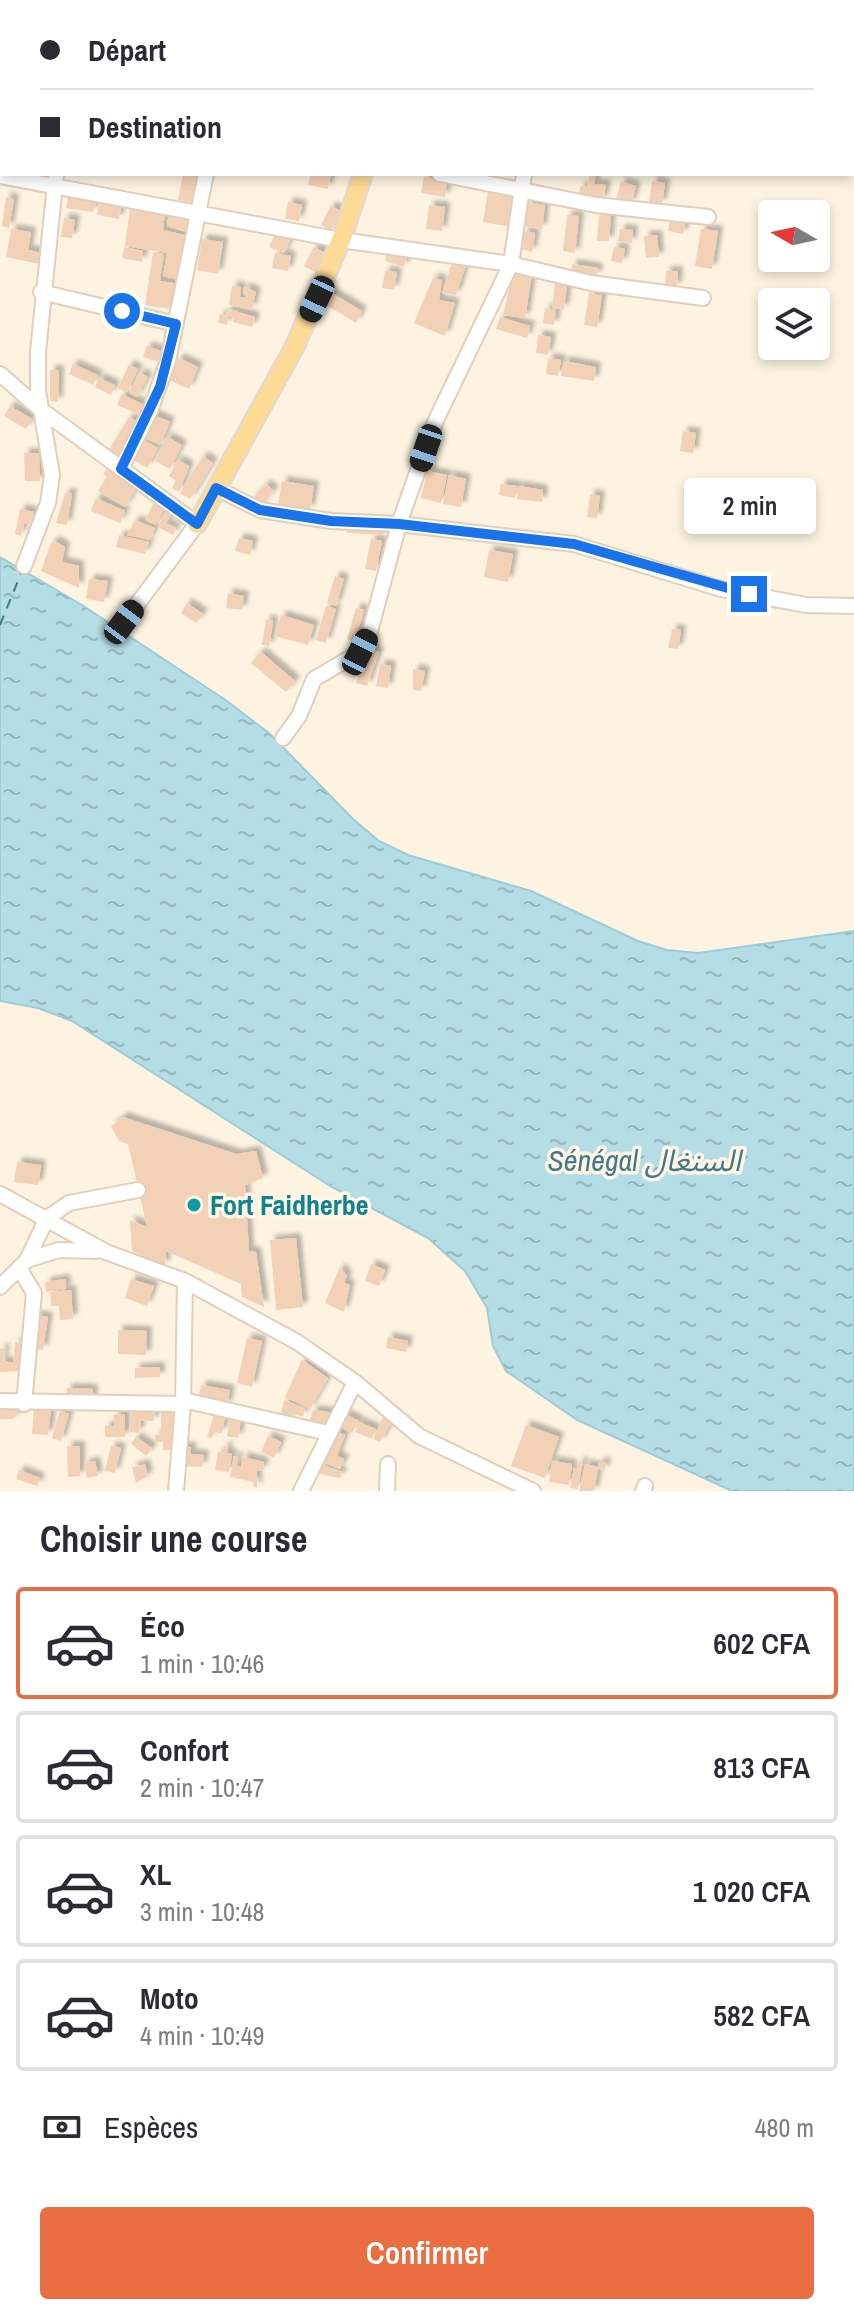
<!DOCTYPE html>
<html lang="fr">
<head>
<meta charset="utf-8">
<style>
	:root { --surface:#fff; --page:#f2f2f3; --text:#2b2b33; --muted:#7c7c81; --line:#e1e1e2; --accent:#ea6e42 }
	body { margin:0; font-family:"Archivo Narrow","Noto Sans Arabic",sans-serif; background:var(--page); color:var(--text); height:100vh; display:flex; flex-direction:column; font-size:30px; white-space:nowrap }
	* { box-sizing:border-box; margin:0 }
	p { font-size:26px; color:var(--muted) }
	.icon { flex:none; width:44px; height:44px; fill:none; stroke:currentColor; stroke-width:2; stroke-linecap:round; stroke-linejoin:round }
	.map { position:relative; height:1491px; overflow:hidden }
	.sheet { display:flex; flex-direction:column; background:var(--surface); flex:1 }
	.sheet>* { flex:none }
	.top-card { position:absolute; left:0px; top:0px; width:854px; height:176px; box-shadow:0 4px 12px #0003; display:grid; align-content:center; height:176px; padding:0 40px; background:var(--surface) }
	.needle { width:52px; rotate:279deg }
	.controls { position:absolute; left:758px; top:200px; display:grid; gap:16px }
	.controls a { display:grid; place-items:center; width:72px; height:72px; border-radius:8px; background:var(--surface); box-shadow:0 4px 12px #0003; font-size:40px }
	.end { position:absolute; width:36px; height:36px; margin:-18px; border:10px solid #1a73e8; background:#fff; box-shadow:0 0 0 4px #fff }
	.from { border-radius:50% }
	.bubble { position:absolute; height:56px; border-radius:8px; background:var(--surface); box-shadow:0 4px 12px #0003; font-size:26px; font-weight:600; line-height:56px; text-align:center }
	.car { position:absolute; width:24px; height:48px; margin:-24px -12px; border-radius:10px; box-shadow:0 0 6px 2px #0007; background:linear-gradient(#222 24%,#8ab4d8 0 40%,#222 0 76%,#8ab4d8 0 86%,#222 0) }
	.top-card b { display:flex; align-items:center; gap:28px; height:76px; font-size:30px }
	.top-card b+b { border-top:2px solid var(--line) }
	.top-card i { width:20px; height:20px; background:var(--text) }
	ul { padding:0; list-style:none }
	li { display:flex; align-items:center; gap:24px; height:112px; margin:0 16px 12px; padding:0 24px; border:4px solid var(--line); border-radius:8px }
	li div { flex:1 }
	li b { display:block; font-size:30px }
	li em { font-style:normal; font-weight:600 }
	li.on { border-color:var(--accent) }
	li>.icon { width:72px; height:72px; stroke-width:1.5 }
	h2 { padding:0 40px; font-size:36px; line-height:96px }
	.pay { display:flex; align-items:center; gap:20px; height:88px; padding:0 40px; font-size:30px }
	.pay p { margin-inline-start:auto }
	.cta { display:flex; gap:16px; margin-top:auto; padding:16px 40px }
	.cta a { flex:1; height:92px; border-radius:8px; background:var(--accent); color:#fff; font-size:32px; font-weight:600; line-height:92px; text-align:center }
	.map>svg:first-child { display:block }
	.wetland { fill:url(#wetland-marsh) }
	.water { fill:url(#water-ripples); stroke:#9bccd8; stroke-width:2 }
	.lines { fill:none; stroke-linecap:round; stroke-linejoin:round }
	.ferry { stroke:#417988; stroke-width:2; stroke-dasharray:10 8; stroke-linecap:butt }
	.building { fill:#f2d1b7; filter:url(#shadow) }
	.minor-casing { stroke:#e1cfbc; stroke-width:18 }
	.major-casing { stroke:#e0dad7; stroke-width:22 }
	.minor { stroke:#fff; stroke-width:14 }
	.major { stroke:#fddb96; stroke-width:18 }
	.route { stroke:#1a73e8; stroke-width:10 }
	.culture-dot { fill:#0f9aa8; stroke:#fff6e6; stroke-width:3 }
	.labels { text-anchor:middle; stroke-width:7; stroke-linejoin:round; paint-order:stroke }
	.culture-label { font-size:28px; font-weight:bold; fill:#0d838f; stroke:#fff6e6; text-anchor:start }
	.water-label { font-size:30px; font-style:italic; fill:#417988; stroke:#fff6e6 }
</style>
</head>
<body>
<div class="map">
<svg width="854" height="1491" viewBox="0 0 854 1491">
	<defs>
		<pattern id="wetland-marsh" width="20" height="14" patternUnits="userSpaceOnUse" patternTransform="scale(2)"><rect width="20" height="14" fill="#ceeabf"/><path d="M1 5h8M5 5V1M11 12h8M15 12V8" fill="none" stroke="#acc19d"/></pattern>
		<pattern id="water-ripples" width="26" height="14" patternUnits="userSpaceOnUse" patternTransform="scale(2)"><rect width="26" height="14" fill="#b4dde6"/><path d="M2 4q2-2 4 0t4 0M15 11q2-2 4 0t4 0" fill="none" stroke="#97b6bc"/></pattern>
		<filter id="shadow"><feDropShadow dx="5" dy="-5" stdDeviation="2" flood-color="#0004"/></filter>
	</defs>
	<rect width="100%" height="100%" fill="#fdf3e0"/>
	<path class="wetland" d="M426 0H828V2Z"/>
	<path class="water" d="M0 557 82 605 227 701 270 734 353 819 379 841 408 855 531 891 638 941 667 950 698 953 854 931V1491H732L577 1420 506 1371 493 1346 487 1308 465 1271 428 1238 330 1186 72 1021 38 1008 0 1001Z"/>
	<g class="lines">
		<path class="ferry" d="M0 625 22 571"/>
	</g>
	<g class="building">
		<path d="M183 174H199L194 203 178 200Z"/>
		<path d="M311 174H331L328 189 308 185Z"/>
		<path d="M590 174H596L594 184 606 185 603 201 579 197 580 186 587 187Z"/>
		<path d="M424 177 447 181 445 197 421 193Z"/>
		<path d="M652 181 665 183 662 204 649 202Z"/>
		<path d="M621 182 636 186 631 204 616 200Z"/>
		<path d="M488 191 516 196 511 227 483 222Z"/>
		<path d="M69 193 98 198 93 212 66 208Z"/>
		<path d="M6 197 14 199 9 228 2 226Z"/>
		<path d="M99 202 121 205 119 219 97 215Z"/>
		<path d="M288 202 302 205 299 221 285 219Z"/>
		<path d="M527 202 545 205 542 229 523 226Z"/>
		<path d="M429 205 445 207 442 231 426 229Z"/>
		<path d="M331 206 341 211 331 231 321 225Z"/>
		<path d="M130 208 165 213 163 230 189 236 179 279 163 276 167 253 125 246Z"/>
		<path d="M169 213 191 217 190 228 186 232 167 226Z"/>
		<path d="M567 215 579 216 575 253 563 251Z"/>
		<path d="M599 215H611L609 241H597Z"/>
		<path d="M671 217 686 220 683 234 668 231Z"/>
		<path d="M64 218 75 220 72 238 61 237Z"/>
		<path d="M11 229 31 232 28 250 42 253 40 264 6 257Z"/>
		<path d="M620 229 633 230 632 243 618 241Z"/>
		<path d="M701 229 718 231 712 269 695 266Z"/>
		<path d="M276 231 291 237 284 253 269 247Z"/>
		<path d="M524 231 535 233 532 252 521 249Z"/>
		<path d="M657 235 659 257 646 258 644 236Z"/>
		<path d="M202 239 223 242 218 274 197 270Z"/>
		<path d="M124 247 143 251 142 262 122 258Z"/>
		<path d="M314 247 325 253 315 272 304 266Z"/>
		<path d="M614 247 625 249 622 263 611 261Z"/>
		<path d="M388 250 407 256 404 267 385 261Z"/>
		<path d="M153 252 164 254 160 281 179 284 175 310 145 305Z"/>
		<path d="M275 253 291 256 288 271 272 268Z"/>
		<path d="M453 260 467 262 456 295 442 293Z"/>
		<path d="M572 264 598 268 597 276 571 272Z"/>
		<path d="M385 271 397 272 394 290 382 288Z"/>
		<path d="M513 271 532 274 525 318 503 315Z"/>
		<path d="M666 271H678L677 287H665Z"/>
		<path d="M433 278 442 280 439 300 455 303 445 336 414 323Z"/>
		<path d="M555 284 567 286 564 309 552 308Z"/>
		<path d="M232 286 241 287 240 297 248 298 243 294 244 287 256 292 252 309 229 305Z"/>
		<path d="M330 292 362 311 356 323 323 303Z"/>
		<path d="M589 293 602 295 597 327 584 325Z"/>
		<path d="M545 308 556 310 554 325 543 323Z"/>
		<path d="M228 309 255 317 252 327 233 322 234 318 229 316 227 325 218 323 220 314 225 316Z"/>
		<path d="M500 317 530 326 527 338 496 329Z"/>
		<path d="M538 335 551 337 548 355 536 353Z"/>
		<path d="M147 346 167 353 158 379 152 376 158 362 143 357Z"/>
		<path d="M179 358 198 367 189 389 169 380Z"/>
		<path d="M548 358 561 360 558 376 546 374Z"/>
		<path d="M564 361 596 367 594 381 561 376Z"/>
		<path d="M73 364 98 375 93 385 69 374Z"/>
		<path d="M129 365 138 369 127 392 118 388Z"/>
		<path d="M50 370H59L58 402 50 401Z"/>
		<path d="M140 373 148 377 137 397 129 393Z"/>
		<path d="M99 378 115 385 111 395 95 387Z"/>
		<path d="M122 394 144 405 140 415 117 405Z"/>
		<path d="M10 406 32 419 26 429 4 416Z"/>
		<path d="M152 414 170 422 160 445 142 437Z"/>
		<path d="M129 417 141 424 121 458 109 450Z"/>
		<path d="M683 431 696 433 693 453 680 451Z"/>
		<path d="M167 437 182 445 170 469 155 461Z"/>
		<path d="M141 438 158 448 147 468 130 458Z"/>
		<path d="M24 453H39L40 481H25Z"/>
		<path d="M203 456 213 463 190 499 180 493Z"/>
		<path d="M178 460 189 466 179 492 172 488 176 481 169 476Z"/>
		<path d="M107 468 136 489 125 507 98 491 107 477 103 474Z"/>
		<path d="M427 471 447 475 441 503 421 498Z"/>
		<path d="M449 475 466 479 461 507 443 504Z"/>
		<path d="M282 481 314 486 310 510 278 505Z"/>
		<path d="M266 484 274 491 259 507 251 500Z"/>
		<path d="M501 484 517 486 515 498 499 495Z"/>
		<path d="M518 486 543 490 542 502 517 499Z"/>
		<path d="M65 493H72L67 525 56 523Z"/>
		<path d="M590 494 600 496 597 518 587 517Z"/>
		<path d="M96 498 125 511 120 523 91 511Z"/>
		<path d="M155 501 165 507 156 525 145 520Z"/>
		<path d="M20 509 34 512 32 524 24 523 21 536 15 534Z"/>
		<path d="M166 510 172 513 166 524 176 528 173 535 158 527Z"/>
		<path d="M135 520 155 528 150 540 127 535Z"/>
		<path d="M348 524 383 527V535L347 533Z"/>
		<path d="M119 535 149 542 145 554 116 547Z"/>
		<path d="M239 538 253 541 250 555 235 551Z"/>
		<path d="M371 539 382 541 376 571 365 569Z"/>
		<path d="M55 541 65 547 62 562 79 566V588L41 571 51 543Z"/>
		<path d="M489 550 513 554 508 582 484 577Z"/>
		<path d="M335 576 344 579 336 606 327 603Z"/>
		<path d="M89 579 108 581 104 602 86 599Z"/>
		<path d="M228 593 244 596 242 610 226 608Z"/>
		<path d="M187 603 203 614 196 623 181 613Z"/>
		<path d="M326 606 336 609 326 643 316 640Z"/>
		<path d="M356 608 364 610 355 641 347 639Z"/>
		<path d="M281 615 314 625 308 645 275 636Z"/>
		<path d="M266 619 273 621 269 646 262 645Z"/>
		<path d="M672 629 681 630 678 649 668 648Z"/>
		<path d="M369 648 379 652 367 686 356 683Z"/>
		<path d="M261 652 295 681 286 692 251 663Z"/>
		<path d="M380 664 391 666 388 688 376 686Z"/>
		<path d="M413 669 425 671 421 691 413 690Z"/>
		<path d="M123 1117 236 1154 256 1151 263 1178 245 1185 249 1251 256 1252 264 1307 242 1297 241 1284 166 1251 165 1266 132 1251 130 1220 147 1227 128 1144 119 1141 111 1126Z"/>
		<path d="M17 1162 41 1165 38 1185 14 1182Z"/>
		<path d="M296 1238 303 1307 276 1310 270 1240Z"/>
		<path d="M371 1264 385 1270 379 1286 365 1281Z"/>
		<path d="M340 1267 347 1276 344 1283 350 1285 344 1312 325 1303Z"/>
		<path d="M65 1279 66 1289 46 1292 45 1282Z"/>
		<path d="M131 1279 154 1286 147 1306 125 1298Z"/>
		<path d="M71 1290 73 1319 60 1320 59 1306H51L50 1292Z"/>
		<path d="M36 1315 48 1317 43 1350 32 1348Z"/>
		<path d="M118 1330 147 1331 146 1355 118 1354Z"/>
		<path d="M388 1337 408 1341 406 1352 386 1348Z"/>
		<path d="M247 1338 262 1341 252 1387 237 1383Z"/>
		<path d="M15 1342 27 1344 24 1371 0 1372V1348L5 1349 3 1361 13 1363Z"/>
		<path d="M302 1360 328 1378 310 1409 285 1397Z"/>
		<path d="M160 1367V1377L135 1378V1368Z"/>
		<path d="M201 1385 230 1390 227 1406 198 1400Z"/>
		<path d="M67 1388 93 1389 92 1402 66 1401Z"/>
		<path d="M284 1400 305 1408 303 1417 292 1413 291 1420 284 1419 285 1414 281 1413Z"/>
		<path d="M0 1403 19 1405 17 1415 13 1419H0Z"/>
		<path d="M132 1406 155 1408 154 1421 141 1420 139 1433 129 1432Z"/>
		<path d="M34 1407 51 1409 48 1435 32 1434Z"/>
		<path d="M156 1408H173V1450H163V1442H155V1435H161V1412H156Z"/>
		<path d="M313 1410 336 1413 331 1425 309 1422Z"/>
		<path d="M60 1411 69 1414 61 1441 52 1438Z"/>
		<path d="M215 1411 226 1413 222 1433 214 1432 212 1438 207 1437Z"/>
		<path d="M114 1414H125V1437H105V1426H114Z"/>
		<path d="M345 1414 359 1421 352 1433 339 1426Z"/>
		<path d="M230 1417 241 1419 238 1438 227 1436Z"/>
		<path d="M383 1417 392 1421 380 1442 373 1439Z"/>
		<path d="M359 1422 376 1429 372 1439 355 1432Z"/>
		<path d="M526 1425 559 1437 545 1478 511 1466Z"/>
		<path d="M331 1429 345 1435 337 1456 344 1459 340 1469 319 1461Z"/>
		<path d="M268 1436 281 1442 274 1458 261 1452Z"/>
		<path d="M136 1437 152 1448 146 1456 131 1444Z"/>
		<path d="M67 1446H80V1476L68 1477Z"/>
		<path d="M111 1446 121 1448 115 1473 105 1471Z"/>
		<path d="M224 1446 228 1447 227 1453 232 1454 229 1472 215 1470 218 1452 223 1453Z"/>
		<path d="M180 1447H191V1454L204 1455 202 1467 179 1466Z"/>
		<path d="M234 1456 238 1457 236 1466 241 1467 243 1457 264 1462 262 1471 257 1470V1488L253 1486 254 1482 230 1477Z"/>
		<path d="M95 1461 98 1476 87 1478 84 1464Z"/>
		<path d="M552 1461 572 1464 569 1485 549 1482Z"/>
		<path d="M580 1461H583L578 1489 570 1488 574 1468H577Z"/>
		<path d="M599 1462 606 1463 605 1470 598 1469 594 1491H579L585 1464 598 1467Z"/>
		<path d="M145 1464 148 1476 136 1483 132 1467Z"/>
		<path d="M320 1464 342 1472 340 1478 320 1474Z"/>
		<path d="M19 1470 40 1478 37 1486 16 1479Z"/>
	</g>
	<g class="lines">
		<defs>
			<g id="minor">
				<path d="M95 2 96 0"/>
				<path d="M401 2V0"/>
				<path d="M548 2V0"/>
				<path d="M0 53H2"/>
				<path d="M440 174 596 205 708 217"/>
				<path d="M0 176 341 240 511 264 591 283 703 298"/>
				<path d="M41 292 176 324"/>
				<path d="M0 374 40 409 197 524 124 622"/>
				<path d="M121 469 150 411 168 361 206 174"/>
				<path d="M216 488 260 510 331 521 399 524 574 544 721 589 806 605 854 606"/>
				<path d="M24 566 48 503 52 475 38 391V352L56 174"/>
				<path d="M283 738 299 716 314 679 360 652 369 635 399 524 435 422 511 264 524 174"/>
				<path d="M0 1194 106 1252 185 1281 297 1342 355 1382 419 1436 533 1491"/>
				<path d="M27 1260 59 1250 97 1251"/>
				<path d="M19 1268 34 1293 24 1404"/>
				<path d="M0 1287 27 1260 47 1218 69 1203 138 1190"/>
				<path d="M183 1400 328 1433"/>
				<path d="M0 1401 183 1404"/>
				<path d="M176 1491 183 1404 185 1281"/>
				<path d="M301 1491 355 1382"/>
				<path d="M387 1491 388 1464"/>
				<path d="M643 1491 645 1486"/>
			</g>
			<g id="major">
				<path d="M182 0 188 2"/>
				<path d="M197 524 295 346 341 240 363 174"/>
			</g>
		</defs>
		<use href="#minor" class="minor-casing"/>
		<use href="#major" class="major-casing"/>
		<use href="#minor" class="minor"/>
		<use href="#major" class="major"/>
	</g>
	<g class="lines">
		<path class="route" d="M122 311 176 324 160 387 121 469 197 524 216 488 260 510 331 521 399 524 574 544 749 594"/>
	</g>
	<circle class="culture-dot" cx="194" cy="1205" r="8"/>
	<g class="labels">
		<g class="culture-label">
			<text x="210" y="1215">Fort Faidherbe</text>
		</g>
		<g class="water-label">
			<text x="644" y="1171">Sénégal السنغال</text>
		</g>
	</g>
</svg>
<div class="controls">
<a><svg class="needle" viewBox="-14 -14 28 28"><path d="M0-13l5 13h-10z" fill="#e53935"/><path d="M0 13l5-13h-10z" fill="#7c7c81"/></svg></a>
<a><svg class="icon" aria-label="layers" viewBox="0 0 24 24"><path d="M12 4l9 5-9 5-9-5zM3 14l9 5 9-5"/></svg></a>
</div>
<i class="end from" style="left:122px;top:311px"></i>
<i class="end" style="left:749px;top:594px"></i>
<div class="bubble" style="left:684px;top:478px;width:132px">2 min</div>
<i class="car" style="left:317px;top:299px;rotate:205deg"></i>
<i class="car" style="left:426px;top:448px;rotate:199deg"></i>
<i class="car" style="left:124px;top:622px;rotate:37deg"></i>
<i class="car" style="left:360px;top:652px;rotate:27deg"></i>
<div class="top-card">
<b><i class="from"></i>Départ</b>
<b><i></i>Destination</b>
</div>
</div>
<section class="sheet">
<h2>Choisir une course</h2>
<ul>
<li class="on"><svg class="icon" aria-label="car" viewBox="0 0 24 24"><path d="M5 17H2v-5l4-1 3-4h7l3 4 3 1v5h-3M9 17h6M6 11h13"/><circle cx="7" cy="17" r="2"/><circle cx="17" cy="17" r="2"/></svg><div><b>Éco</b><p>1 min · 10:46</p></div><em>602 CFA</em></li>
<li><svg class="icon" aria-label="car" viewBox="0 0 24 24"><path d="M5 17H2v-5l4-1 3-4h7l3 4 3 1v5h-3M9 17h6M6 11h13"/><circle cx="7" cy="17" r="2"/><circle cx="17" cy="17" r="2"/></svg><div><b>Confort</b><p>2 min · 10:47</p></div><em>813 CFA</em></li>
<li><svg class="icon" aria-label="car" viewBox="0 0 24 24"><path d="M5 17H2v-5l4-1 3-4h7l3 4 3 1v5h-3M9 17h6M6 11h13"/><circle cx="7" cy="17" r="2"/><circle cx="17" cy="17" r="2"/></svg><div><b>XL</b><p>3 min · 10:48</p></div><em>1 020 CFA</em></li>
<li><svg class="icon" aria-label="car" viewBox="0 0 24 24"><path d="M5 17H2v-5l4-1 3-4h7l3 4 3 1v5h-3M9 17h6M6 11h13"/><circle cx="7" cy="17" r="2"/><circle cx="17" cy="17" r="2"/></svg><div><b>Moto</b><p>4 min · 10:49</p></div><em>582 CFA</em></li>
</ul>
<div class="pay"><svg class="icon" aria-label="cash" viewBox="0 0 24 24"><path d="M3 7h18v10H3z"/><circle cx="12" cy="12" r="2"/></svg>Espèces<p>480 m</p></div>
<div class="cta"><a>Confirmer</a></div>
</section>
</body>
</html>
